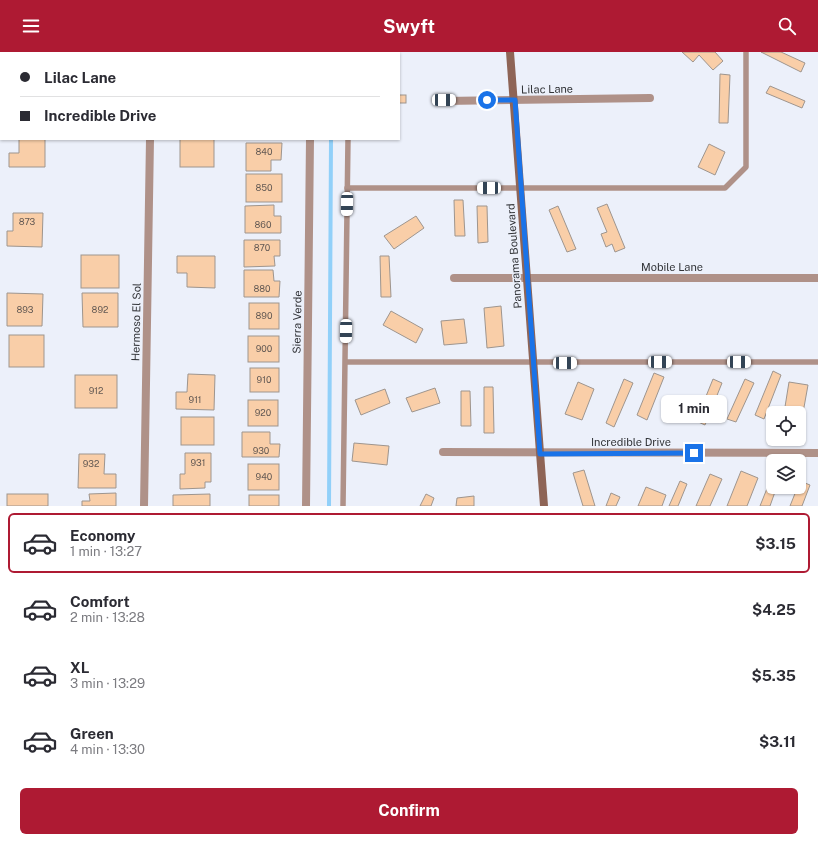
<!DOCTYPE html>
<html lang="en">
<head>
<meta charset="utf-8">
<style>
	:root { --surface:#fff; --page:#f2f2f3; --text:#2b2b33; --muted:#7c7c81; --line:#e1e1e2; --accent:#ae1a33 }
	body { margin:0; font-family:"Public Sans",sans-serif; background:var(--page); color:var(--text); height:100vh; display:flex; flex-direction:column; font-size:15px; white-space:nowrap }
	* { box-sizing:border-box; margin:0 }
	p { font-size:13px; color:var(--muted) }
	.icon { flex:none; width:22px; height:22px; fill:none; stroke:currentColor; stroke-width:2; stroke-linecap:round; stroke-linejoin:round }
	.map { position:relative; height:454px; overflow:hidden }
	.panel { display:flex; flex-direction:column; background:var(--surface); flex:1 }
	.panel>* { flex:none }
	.banner { position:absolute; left:0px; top:0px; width:400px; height:88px; box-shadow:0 1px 3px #0004; display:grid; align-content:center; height:88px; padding:0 20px; background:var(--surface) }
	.controls { position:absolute; left:766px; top:354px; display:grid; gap:8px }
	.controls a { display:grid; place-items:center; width:40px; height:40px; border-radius:6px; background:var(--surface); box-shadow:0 1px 3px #0004; font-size:20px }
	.end { position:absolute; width:18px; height:18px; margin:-9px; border:5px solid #1a73e8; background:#fff; box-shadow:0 0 0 2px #fff }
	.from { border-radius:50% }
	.bubble { position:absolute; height:28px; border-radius:6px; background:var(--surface); box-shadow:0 1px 3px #0004; font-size:13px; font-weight:700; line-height:28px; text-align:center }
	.car { position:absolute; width:12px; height:24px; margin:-12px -6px; border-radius:5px; box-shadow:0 0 3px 1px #0007; background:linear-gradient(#fff 24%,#345 0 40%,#fff 0 76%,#345 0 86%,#fff 0) }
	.banner b { display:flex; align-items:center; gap:14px; height:38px; font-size:15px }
	.banner b+b { border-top:1px solid var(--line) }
	.banner i { width:10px; height:10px; background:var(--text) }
	ul { padding:7px 0 0; list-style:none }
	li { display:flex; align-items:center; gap:12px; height:60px; margin:0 8px 6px; padding:0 12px; border:2px solid transparent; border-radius:6px }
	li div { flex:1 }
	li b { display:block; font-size:15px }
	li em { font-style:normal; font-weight:700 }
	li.selected { border-color:var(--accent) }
	li>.icon { width:36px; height:36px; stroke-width:1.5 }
	.action { display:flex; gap:8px; margin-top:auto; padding:8px 20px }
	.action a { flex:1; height:46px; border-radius:6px; background:var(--accent); color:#fff; font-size:16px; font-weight:700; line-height:46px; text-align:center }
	header { display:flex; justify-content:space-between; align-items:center; height:52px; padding:0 20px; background:var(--accent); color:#fff; font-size:18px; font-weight:700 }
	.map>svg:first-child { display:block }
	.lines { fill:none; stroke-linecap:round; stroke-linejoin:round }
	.stream { stroke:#91d0f9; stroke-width:4 }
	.building { fill:#f9cea8; stroke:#9e958e }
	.lane { stroke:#af9188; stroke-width:5.5 }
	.street { stroke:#af9188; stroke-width:8 }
	.secondary { stroke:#8e6456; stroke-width:8 }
	.route { stroke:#1a73e8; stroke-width:5 }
	.labels { text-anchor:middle; stroke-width:3; stroke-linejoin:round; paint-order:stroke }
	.number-label { font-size:9px; fill:#645a54 }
	.street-label { font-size:11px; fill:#323438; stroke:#ecf0fa }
</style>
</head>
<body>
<header><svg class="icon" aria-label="menu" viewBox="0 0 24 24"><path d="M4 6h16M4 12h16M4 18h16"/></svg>Swyft<svg class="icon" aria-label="search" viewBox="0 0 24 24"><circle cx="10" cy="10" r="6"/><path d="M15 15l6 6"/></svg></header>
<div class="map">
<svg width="818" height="454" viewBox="0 0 818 454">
	<rect width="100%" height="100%" fill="#ecf0fa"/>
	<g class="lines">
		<g class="stream">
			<path d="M331 0V1"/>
			<path d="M329 454 331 87"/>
		</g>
	</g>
	<g class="building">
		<path d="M682 0H715L723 9 713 18 699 3 693 10Z"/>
		<path d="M761 0H781L805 11 801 20Z"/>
		<path d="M720 22 730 23 728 71H719Z"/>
		<path d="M770 34 805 49 802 56 766 41Z"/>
		<rect x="399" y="43" width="7" height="8"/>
		<path d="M19 87H45V115H9V101H19Z"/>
		<rect x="180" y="87" width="34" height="28"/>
		<path d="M246 91H282L281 108H271V119H246Z"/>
		<path d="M709 92 725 100 715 123 698 115Z"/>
		<rect x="246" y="122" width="36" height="28"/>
		<path d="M454 148H463L465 184H455Z"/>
		<path d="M607 152 625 196 615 200 612 192 606 195 601 182 607 180 597 156Z"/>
		<path d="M274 153V164H281V181H245V154Z"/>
		<path d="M477 154H487L488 190 478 191Z"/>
		<path d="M558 154 576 197 567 200 549 158Z"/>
		<path d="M13 161H43L42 195 7 194V179H13Z"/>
		<path d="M416 164 424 176 394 197 384 184Z"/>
		<path d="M244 188H280V204H274L275 214 244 215Z"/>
		<rect x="81" y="203" width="38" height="33"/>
		<path d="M177 204H215V236L187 235V221H177Z"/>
		<path d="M380 204H389L391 245H381Z"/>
		<path d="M244 218H273L274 229H280L279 245H244Z"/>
		<path d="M7 241 43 242 42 274H7Z"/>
		<path d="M82 241H118V275H83Z"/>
		<rect x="249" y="251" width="30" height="26"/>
		<path d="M501 254 504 294 487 296 484 256Z"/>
		<path d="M391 259 423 277 416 291 383 273Z"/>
		<path d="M464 267 467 291 444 293 441 269Z"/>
		<rect x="9" y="283" width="35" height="32"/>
		<rect x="248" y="284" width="31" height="26"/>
		<rect x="250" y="316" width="29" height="24"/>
		<path d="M773 319 781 323 764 367 755 363Z"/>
		<path d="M654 321 664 325 647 368 637 363Z"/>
		<path d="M188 322 215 323 214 358 176 357V340H187Z"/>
		<rect x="75" y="323" width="42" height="33"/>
		<path d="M624 327 633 331 614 375 606 371Z"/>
		<path d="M713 327 722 331 705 373 696 369Z"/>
		<path d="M745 327 754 331 736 370 727 367Z"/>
		<path d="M578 330 594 337 582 368 565 362Z"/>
		<path d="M789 330 808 333 801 372H799V361H784Z"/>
		<path d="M484 335H493L494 381H484Z"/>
		<path d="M435 336 440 351 412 360 406 346Z"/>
		<path d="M385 337 390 351 361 363 355 348Z"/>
		<path d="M461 339H470L471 374H461Z"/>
		<rect x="248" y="348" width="30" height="26"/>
		<rect x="181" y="365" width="33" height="28"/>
		<path d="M242 380H270V392H280L279 405H242Z"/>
		<path d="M354 391 389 394 387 413 352 409Z"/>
		<path d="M185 401H211V430H205V436L180 437V422H185Z"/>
		<path d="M79 402H105L104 422H116V436H78Z"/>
		<rect x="248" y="412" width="31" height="26"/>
		<path d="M584 418 595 454H583L573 421Z"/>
		<path d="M741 419 758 426 747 454H727Z"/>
		<path d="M710 422 722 427 710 454H696Z"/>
		<path d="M680 429 687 432 678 454H669Z"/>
		<path d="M800 429 810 433 802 454H790Z"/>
		<path d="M768 434 776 437 770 454H760Z"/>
		<path d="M646 435 666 443 662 454H638Z"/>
		<path d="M116 441V454H82V449H90L89 442Z"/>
		<path d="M611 441 620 445 616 454H606Z"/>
		<rect x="7" y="442" width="41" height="12"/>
		<path d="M210 442V454H173V443Z"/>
		<path d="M426 442 434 446 431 454H420Z"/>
		<rect x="249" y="443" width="30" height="11"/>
		<path d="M474 444V454H456L457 446Z"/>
	</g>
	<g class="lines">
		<g class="lane">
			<path d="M348 1V0"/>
			<path d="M347 136H725L746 115V0"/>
			<path d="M346 310H818"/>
			<path d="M343 454 348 87"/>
		</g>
		<g class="street">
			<path d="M152 1V0"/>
			<path d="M311 1V0"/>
			<path d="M444 49 650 46"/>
			<path d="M454 226H818"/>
			<path d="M443 400 818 401"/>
			<path d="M144 454 150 87"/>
			<path d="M306 454 310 87"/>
		</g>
		<path class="secondary" d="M510 0 544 454"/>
	</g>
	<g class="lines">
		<path class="route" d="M487 48H515L540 402 694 401"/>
	</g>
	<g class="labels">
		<g class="number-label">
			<text x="264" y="103">840</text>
			<text x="264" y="139">850</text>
			<text x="27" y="173">873</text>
			<text x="263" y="176">860</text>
			<text x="262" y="199">870</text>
			<text x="262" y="240">880</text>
			<text x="25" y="261">893</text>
			<text x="100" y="261">892</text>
			<text x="264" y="267">890</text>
			<text x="264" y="300">900</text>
			<text x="264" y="331">910</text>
			<text x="96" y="342">912</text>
			<text x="195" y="351">911</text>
			<text x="263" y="364">920</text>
			<text x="261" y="402">930</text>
			<text x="198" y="414">931</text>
			<text x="91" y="415">932</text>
			<text x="264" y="428">940</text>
		</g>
		<g class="street-label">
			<text transform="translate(547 37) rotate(-1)" y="4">Lilac Lane</text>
			<text transform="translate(514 204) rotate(-94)" y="4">Panorama Boulevard</text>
			<text x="672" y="219">Mobile Lane</text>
			<text transform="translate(136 270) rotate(-89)" y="4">Hermoso El Sol</text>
			<text transform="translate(297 270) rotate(-89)" y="4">Sierra Verde</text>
			<text x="631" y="394">Incredible Drive</text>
		</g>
	</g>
</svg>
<div class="controls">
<a><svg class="icon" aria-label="locate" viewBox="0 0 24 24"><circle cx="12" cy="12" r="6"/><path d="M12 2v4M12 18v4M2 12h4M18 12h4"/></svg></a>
<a><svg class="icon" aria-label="layers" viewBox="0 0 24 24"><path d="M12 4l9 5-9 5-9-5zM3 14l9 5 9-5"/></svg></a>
</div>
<i class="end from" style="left:487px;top:48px"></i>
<i class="end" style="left:694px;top:401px"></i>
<div class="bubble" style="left:661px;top:343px;width:66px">1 min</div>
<i class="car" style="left:444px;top:48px;rotate:90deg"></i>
<i class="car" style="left:489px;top:136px;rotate:270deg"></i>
<i class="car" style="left:347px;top:152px;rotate:181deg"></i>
<i class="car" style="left:346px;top:279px;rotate:181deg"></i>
<i class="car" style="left:660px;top:310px;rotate:90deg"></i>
<i class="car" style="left:739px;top:310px;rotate:90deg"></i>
<i class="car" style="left:565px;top:311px;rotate:90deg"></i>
<div class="banner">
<b><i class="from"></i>Lilac Lane</b>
<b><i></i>Incredible Drive</b>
</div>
</div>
<section class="panel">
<ul>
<li class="selected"><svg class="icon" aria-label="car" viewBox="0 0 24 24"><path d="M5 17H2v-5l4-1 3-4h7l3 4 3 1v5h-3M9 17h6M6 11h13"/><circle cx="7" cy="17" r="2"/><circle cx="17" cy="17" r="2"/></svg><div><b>Economy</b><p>1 min · 13:27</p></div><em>$3.15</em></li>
<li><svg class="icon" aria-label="car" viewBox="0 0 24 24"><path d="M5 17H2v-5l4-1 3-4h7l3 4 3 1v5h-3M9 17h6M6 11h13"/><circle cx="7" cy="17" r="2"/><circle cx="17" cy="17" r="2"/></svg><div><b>Comfort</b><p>2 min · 13:28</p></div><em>$4.25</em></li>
<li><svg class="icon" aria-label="car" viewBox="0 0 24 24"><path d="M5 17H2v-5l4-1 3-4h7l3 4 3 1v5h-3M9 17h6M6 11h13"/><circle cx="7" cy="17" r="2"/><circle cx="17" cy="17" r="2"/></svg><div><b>XL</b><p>3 min · 13:29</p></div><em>$5.35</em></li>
<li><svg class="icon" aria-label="car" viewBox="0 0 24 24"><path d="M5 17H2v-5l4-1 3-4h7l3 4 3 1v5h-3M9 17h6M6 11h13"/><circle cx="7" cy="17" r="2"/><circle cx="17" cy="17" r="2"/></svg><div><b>Green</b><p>4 min · 13:30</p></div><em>$3.11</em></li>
</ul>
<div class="action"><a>Confirm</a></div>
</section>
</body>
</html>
